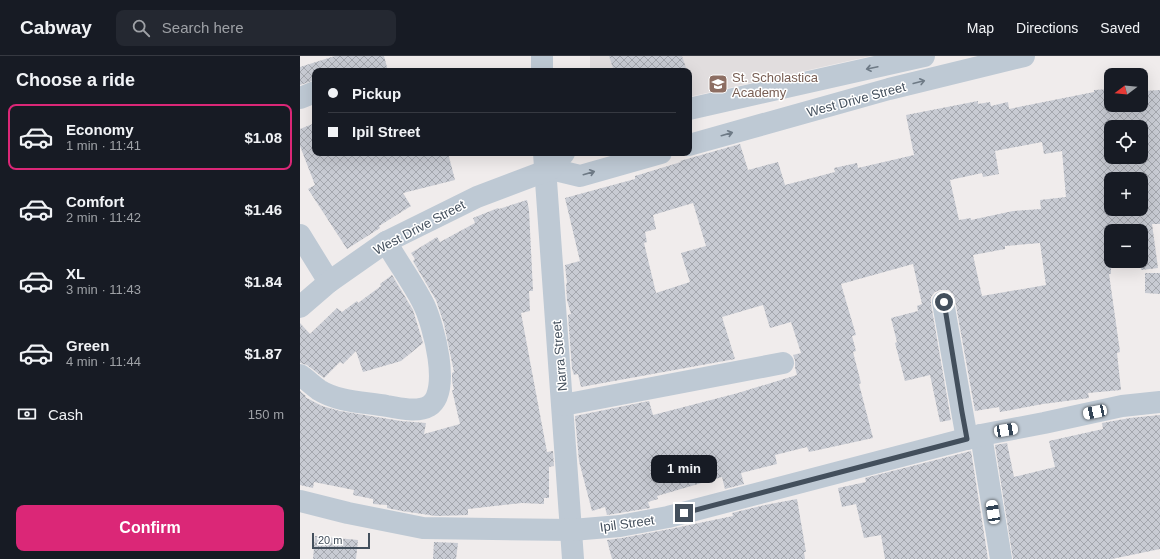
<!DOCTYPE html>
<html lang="en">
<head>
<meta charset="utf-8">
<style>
	:root { --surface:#171b24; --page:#242831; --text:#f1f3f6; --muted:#9ea1a6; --line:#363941; --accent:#db2777 }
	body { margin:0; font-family:Helvetica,sans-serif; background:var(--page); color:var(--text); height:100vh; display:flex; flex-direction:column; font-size:15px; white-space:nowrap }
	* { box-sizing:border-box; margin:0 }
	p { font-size:13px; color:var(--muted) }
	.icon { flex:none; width:22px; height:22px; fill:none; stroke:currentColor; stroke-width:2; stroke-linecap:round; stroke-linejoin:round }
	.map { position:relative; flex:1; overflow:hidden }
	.side { display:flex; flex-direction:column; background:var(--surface); width:300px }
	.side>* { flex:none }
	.hud { position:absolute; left:12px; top:12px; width:380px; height:88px; border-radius:8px; box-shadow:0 4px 16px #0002; display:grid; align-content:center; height:88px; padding:0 16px; background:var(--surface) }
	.needle { width:26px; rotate:254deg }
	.buttons { position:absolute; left:804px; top:12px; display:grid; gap:8px }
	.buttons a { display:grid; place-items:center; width:44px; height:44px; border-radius:8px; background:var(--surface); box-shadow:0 4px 16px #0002; font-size:20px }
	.scale { position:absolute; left:12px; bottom:10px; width:58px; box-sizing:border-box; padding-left:4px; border:2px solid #434f5c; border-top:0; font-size:11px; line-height:14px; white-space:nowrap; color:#434f5c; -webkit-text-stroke:3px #fff; paint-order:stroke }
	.end { position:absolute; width:18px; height:18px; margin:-9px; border:5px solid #434f5c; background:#fff; box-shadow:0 0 0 2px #fff }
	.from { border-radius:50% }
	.bubble { position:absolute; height:28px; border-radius:8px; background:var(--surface); box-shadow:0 4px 16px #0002; font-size:13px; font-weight:700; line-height:28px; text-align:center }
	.car { position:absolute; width:12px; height:24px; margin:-12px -6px; border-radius:5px; box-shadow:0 0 3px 1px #0007; background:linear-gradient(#fff 24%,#345 0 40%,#fff 0 76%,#345 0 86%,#fff 0) }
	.hud b { display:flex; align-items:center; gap:14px; height:38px; font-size:15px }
	.hud b+b { border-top:1px solid var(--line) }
	.hud i { width:10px; height:10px; background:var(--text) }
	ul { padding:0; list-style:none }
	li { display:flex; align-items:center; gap:12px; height:66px; margin:0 8px 6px; padding:0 8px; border:2px solid transparent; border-radius:8px }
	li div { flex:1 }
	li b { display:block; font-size:15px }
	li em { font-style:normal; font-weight:700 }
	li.current { border-color:var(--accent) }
	li>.icon { width:36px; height:36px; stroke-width:1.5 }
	h2 { padding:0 16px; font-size:18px; line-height:48px }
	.pay { display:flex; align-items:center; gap:10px; height:44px; padding:0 16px; font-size:15px }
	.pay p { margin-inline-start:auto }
	.action { display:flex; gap:8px; margin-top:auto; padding:8px 16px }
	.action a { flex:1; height:46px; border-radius:8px; background:var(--accent); color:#fff; font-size:16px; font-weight:700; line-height:46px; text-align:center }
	header { display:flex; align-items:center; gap:24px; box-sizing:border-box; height:56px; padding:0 20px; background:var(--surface); border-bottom:1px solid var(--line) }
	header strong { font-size:19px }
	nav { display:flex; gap:22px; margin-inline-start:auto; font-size:14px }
	.search { width:280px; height:36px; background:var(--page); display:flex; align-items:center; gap:10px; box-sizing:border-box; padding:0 14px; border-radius:8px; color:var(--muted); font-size:15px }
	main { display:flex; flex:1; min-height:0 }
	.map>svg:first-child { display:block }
	.education { fill:#e1ddde }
	.building { fill:url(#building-cross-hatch); fill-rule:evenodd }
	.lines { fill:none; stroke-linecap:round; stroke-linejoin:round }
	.minor { stroke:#bec9d4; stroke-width:22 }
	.oneway { stroke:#6e7a86 }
	.route { stroke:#434f5c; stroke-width:5 }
	.labels { text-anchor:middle; stroke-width:3; stroke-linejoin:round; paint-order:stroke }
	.education-label { font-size:13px; fill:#785e54; stroke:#fff; text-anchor:start }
	.street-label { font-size:13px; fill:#434f5c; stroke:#fff }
</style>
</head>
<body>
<header>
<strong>Cabway</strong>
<div class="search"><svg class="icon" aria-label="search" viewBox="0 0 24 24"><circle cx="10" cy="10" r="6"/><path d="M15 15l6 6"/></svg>Search here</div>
<nav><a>Map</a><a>Directions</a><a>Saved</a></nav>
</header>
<main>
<section class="side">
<h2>Choose a ride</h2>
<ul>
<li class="current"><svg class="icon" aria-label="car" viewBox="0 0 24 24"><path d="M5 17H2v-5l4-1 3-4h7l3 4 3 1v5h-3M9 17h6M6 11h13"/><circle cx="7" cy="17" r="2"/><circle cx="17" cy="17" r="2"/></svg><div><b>Economy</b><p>1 min · 11:41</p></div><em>$1.08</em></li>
<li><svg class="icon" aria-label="car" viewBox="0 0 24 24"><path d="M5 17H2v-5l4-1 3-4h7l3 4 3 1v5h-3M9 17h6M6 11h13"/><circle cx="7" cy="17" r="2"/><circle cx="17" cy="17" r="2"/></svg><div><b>Comfort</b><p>2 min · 11:42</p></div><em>$1.46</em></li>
<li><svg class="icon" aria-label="car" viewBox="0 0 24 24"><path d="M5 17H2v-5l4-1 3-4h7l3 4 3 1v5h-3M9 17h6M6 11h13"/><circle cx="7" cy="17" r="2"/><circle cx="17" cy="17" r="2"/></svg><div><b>XL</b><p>3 min · 11:43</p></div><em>$1.84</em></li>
<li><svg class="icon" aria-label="car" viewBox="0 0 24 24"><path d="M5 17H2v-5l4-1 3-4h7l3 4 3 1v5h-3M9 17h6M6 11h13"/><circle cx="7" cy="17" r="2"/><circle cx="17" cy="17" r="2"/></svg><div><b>Green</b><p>4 min · 11:44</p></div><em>$1.87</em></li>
</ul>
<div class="pay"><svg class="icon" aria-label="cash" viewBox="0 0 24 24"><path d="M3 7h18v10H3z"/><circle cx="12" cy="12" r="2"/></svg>Cash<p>150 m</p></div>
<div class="action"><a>Confirm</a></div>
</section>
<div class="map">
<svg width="860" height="503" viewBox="0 0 860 503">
	<defs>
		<pattern id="building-cross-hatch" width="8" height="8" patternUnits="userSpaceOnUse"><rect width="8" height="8" fill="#c8cbd3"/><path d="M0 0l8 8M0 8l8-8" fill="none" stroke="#a4a7ae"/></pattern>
	</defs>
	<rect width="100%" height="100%" fill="#f0ecec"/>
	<path class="education" d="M290 0H571L389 41V15H290Z"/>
	<g class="building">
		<path d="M35 0H84L88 15H15V24L0 29V11Z"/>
		<path d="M309 0H382L387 15H314Z"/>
		<path d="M811 33V49H841V35L860 34V168H852L858 212 841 214V170L811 173V218H809L820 296 817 297 821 334 788 337 789 342 743 348 700 356 699 351 675 355 655 244 653 238 648 234H640L635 236 631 241V248L651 364 640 366 630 319 605 325 595 287 597 286 591 262 618 255 617 250 622 248 613 208 541 228 556 279 552 280 556 295 553 296 561 327 559 328 573 382 509 396 507 391 475 399 477 408 441 417 444 428 425 433 422 421 357 440 358 443 348 446 350 452 307 459 305 451 292 455 279 405 275 360 349 345 353 359 438 337 497 319 495 311V304L493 299 501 297 491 266 470 272 463 249 422 261 435 303 281 331 278 318 274 319 272 313 268 259 271 258 267 244 266 228 267 227 265 209 280 205 265 142 335 123V120L381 106 380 105 440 88 448 114 478 106 485 129 535 116 534 112 557 107 558 112 614 99 606 59 678 45V48L690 46 691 50 708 46 709 53 794 36V34ZM811 71H841V101H811ZM742 86 744 98 762 95 766 141 740 144 741 153 713 155 671 164V162L659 164 650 124 682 117 683 121 699 118 695 95ZM811 123H841V153H811ZM393 147 406 190 381 197 390 226 356 237 344 187 347 186 345 176 356 173 353 159ZM740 187 746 229 682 240 673 199 705 193V190Z"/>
		<path d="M15 67V97H148L155 124 103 137 111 150 79 170 80 172 47 193 8 133 15 129 0 90V73Z"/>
		<path d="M227 144 229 154 233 235H229L230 255 221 257 247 396 253 395 254 410 249 411V442H244V448L222 447 168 453V459L136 460 102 455 87 452V449L73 448V443L53 439 54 434 14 426 13 432 0 429V335L6 340 5 341 22 350 40 355 101 365 126 367 124 378 160 368 152 334H154L152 325V317L154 316 144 268 136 244 113 205 115 203 111 197 137 181 140 186 175 167 173 162 198 152 199 153Z"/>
		<path d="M845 217H860V238L845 237Z"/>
		<path d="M92 219 113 254 123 287 101 305 63 316 56 295 43 308 40 306 24 322 7 309 0 307V267L10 278 37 252 42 256 57 245 58 247 81 230 80 228Z"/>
		<path d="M860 359V493L812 503H713L695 389 707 387 714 421 755 411 749 385 803 373 802 367 830 362Z"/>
		<path d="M671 395 688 503H585L581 479 564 482 556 448 542 451 538 432 566 426 565 422Z"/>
		<path d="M497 443 506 496H504L505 503H312L307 484 322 482 370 473 433 460 432 457 465 449Z"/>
		<path d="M15 480 58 484 56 503H13Z"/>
		<path d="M134 486 158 487 156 503H133Z"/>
	</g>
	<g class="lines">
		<g class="minor">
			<path d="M242 0V15"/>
			<path d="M0 42 15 36"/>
			<path d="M389 53 624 0"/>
			<path d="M389 89 589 33 724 0"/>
			<path d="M244 97 273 503"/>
			<path d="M251 113 280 120 361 97"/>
			<path d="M0 179 29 226"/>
			<path d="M643 246 662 355 667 383"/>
			<path d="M0 251 29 226 86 186 177 141 251 113 264 97"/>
			<path d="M0 319C6 323 12 329 19 334 38 346 65 346 87 350 100 352 117 357 129 350 152 336 133 268 124 249 113 227 98 207 86 186"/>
			<path d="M263 349 483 307"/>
			<path d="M681 379 701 503"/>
			<path d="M0 445 48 457 123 472 272 474 320 470 368 461 681 379 744 367 822 350 860 346"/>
		</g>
	</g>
	<defs><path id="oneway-shaft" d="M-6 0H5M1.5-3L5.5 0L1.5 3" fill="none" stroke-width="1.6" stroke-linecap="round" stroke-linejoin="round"/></defs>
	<g class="oneway">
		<use href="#oneway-shaft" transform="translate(572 12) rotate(168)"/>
		<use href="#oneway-shaft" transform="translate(619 26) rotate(-14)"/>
		<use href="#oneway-shaft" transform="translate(427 78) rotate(-16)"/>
		<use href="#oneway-shaft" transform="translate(289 117) rotate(-16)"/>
	</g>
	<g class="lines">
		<path class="route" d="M384 457 667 383 662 356 644 246"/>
	</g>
	<defs>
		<symbol id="school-square" viewBox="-11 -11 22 22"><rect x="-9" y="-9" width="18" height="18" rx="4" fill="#8d6e63" stroke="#fff"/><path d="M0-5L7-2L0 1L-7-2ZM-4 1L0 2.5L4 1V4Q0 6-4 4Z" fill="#fff"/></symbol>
	</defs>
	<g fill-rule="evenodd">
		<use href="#school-square" x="407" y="17" width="22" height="22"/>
	</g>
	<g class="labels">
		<g class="education-label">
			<text x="432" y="26">St. Scholastica<tspan x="432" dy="15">Academy</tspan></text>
		</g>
		<g class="street-label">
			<text transform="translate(556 43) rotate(-15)" y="5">West Drive Street</text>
			<text transform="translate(119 171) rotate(-28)" y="5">West Drive Street</text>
			<text transform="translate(259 300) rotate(-95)" y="5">Narra Street</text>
			<text transform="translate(327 467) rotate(-8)" y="5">Ipil Street</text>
		</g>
	</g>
</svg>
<div class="buttons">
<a><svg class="needle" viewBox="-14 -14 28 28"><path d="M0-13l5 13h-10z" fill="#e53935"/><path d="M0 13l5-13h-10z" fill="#9ea1a6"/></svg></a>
<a><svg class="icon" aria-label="locate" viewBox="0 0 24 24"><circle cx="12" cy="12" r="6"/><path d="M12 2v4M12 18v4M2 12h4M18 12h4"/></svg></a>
<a>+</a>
<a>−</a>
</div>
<div class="scale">20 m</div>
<i class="end from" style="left:644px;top:246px"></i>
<i class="end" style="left:384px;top:457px"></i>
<div class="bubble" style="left:351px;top:399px;width:66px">1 min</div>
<i class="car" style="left:795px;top:356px;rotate:258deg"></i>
<i class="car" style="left:706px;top:374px;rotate:80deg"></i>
<i class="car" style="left:693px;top:456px;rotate:351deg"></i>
<div class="hud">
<b><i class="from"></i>Pickup</b>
<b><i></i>Ipil Street</b>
</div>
</div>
</main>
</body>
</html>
